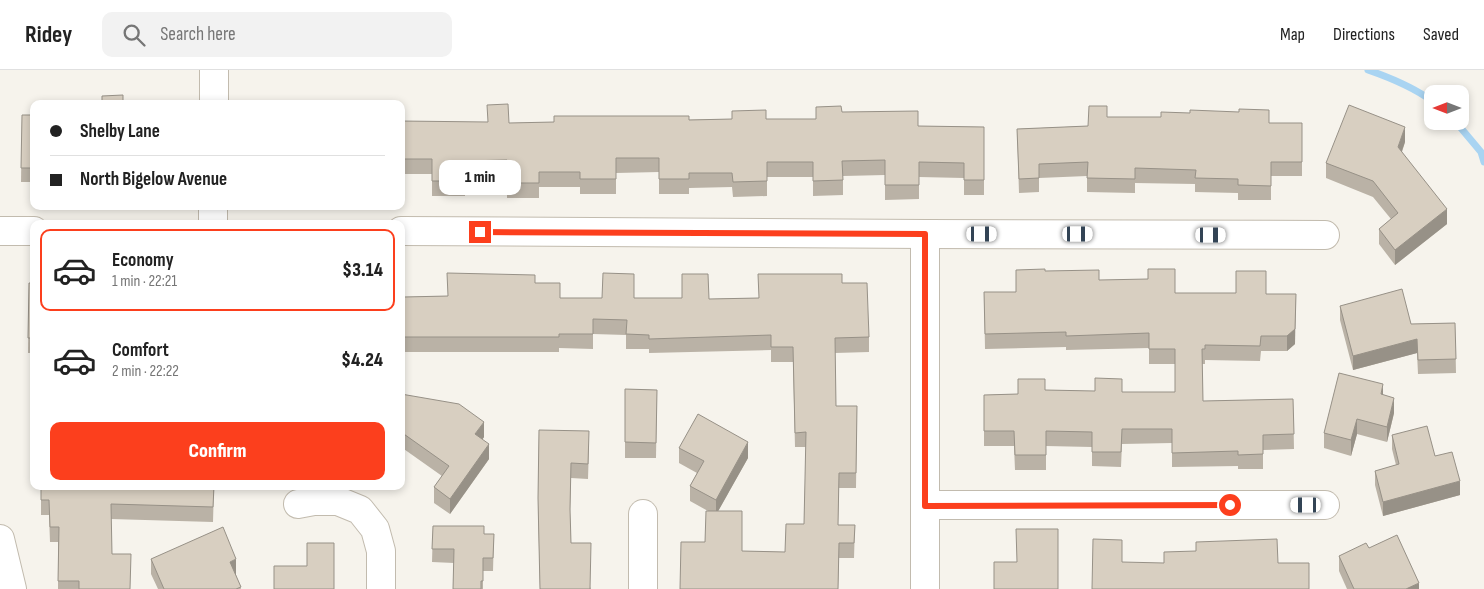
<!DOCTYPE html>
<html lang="en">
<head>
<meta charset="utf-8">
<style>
	:root { --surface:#fff; --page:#f2f2f2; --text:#222; --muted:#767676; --line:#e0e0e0; --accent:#fc3f1d }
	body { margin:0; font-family:"Sofia Sans Condensed",sans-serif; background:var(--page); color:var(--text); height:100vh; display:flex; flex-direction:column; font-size:19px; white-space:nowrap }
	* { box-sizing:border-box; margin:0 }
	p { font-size:16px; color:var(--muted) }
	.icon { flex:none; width:28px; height:28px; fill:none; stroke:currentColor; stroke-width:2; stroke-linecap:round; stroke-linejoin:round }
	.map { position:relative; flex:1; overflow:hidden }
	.side { position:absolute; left:30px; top:150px; width:375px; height:270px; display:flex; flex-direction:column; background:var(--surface); border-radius:10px; box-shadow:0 2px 8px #0003 }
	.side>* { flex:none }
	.guide { position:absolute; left:30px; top:30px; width:375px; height:110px; border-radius:10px; box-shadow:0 2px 8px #0003; display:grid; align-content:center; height:110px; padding:0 20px; background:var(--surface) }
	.needle { width:32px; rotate:270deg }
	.controls { position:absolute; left:1424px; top:15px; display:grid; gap:10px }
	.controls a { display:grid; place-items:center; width:45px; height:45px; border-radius:10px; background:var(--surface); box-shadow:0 2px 8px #0003; font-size:25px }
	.end { position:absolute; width:22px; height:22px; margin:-11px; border:6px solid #fc3f1d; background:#fff; box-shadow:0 0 0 2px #fff }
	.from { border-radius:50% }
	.bubble { position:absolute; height:35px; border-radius:10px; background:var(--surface); box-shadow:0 2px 8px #0003; font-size:16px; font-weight:800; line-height:35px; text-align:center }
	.car { position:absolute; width:15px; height:30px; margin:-15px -8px; border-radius:6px; box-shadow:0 0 4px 1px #0007; background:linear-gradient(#fff 24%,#345 0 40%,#fff 0 76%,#345 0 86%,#fff 0) }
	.guide b { display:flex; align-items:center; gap:18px; height:48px; font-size:19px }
	.guide b+b { border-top:1px solid var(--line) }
	.guide i { width:12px; height:12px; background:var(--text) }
	ul { padding:9px 0 0; list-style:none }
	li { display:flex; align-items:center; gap:15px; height:82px; margin:0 10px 8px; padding:0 10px; border:2px solid transparent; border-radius:10px }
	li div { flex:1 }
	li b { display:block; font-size:19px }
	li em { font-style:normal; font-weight:800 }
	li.selected { border-color:var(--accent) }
	li>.icon { width:45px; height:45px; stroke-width:1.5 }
	.cta { display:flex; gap:10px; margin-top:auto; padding:10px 20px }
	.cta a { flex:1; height:58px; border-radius:10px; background:var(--accent); color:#fff; font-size:20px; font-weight:800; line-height:58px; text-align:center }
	header { display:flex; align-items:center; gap:30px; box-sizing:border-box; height:70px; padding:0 25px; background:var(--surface); border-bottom:1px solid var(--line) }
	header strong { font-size:24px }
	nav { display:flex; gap:28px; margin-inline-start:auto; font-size:18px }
	.search { width:350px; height:45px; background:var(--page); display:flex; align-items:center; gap:12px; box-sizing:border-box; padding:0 18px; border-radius:10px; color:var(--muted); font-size:19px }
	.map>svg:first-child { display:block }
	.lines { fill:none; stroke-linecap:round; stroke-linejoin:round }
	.stream { stroke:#a9d4f2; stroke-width:7 }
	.street-casing { stroke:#c2bbae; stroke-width:30 }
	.street { stroke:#fff; stroke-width:28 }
	.wall { fill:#bab2a6 }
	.shaded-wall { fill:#979187 }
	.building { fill:#d8cfc1; stroke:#979187 }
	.route { stroke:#fc3f1d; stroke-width:6 }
</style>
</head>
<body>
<header>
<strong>Ridey</strong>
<div class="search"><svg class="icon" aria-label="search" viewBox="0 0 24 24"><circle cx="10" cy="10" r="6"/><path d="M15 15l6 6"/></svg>Search here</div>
<nav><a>Map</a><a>Directions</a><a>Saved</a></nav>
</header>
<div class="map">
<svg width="1484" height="519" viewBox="0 0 1484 519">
	<rect width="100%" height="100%" fill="#f6f3ec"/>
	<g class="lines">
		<g class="stream">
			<path d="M1368 0C1391 8 1413 17 1432 31"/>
			<path d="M1455 51 1481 82 1484 92"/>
		</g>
		<defs>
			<g id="street">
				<path d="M214 34V0"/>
				<path d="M213 136V154"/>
				<path d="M0 161H34"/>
				<path d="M401 161 925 164 1325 165"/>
				<path d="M925 164V519"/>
				<path d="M298 434 314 431H338L360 440 375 459 381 481V519"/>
				<path d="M925 435H1325"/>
				<path d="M643 444V519"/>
				<path d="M0 469 12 519"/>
			</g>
		</defs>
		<use href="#street" class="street-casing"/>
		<use href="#street" class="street"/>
	</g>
	<g class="wall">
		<path d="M732 41 766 49H816L842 42 918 56 984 57V125H964V108L919 107V129L885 130V105L843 106V125L813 126V107H767V126L733 127 732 117 689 118V124H659V102L616 103V124H580V117H539V128H507V105L465 106V126H432V104H401V51L509 53 732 49Z"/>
		<path d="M22 45H34V112H21Z"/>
		<path d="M1107 47H1161L1269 53H1302V106H1271V130H1238V123L1195 122V114L1135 113V123L1087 122V106L1039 108V122L1019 123 1017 59 1088 56Z"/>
		<path d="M1405 72 1402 82 1447 154 1395 195 1379 174V159L1391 149 1373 127 1326 108V93Z"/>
		<path d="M1045 201 1175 223 1266 224 1295 274 1287 281H1261L1260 291 1205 290V294H1202L1203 331 1293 329 1294 379 1263 380V399H1238V396L1172 397V373L1122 374 1121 397 1092 396V377L1046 376V400H1015L1014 376H984V325L1018 324 1045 320 1122 322H1175V294H1149V278L1066 280V277L985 279 984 222H1016Z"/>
		<path d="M29 213H34V283H28Z"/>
		<path d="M401 213 404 227 447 226 535 213 560 228 709 229 758 228 842 213 869 267V282L835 283 836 336H857L856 418H839L838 455H855L854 488H839L838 519 705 472 708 441 690 431V416L697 403 679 393V378L748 388 718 441 742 481 785 482 804 454 806 377H795L793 292H771V280L649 283V279H626V265L593 264V279L559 278V282H401Z"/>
		<path d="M1340 236 1411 254 1455 253 1456 303 1418 304 1417 283 1353 300 1340 250Z"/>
		<path d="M625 319 657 320 656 388H625Z"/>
		<path d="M401 324 484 367 482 370 489 389 450 444 434 433V417L442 406 401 377Z"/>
		<path d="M1383 325 1394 343 1387 372 1357 364 1351 386 1324 378V363Z"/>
		<path d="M539 360 589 376 588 409 571 408 570 443 571 473 591 519H540L538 443Z"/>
		<path d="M1392 365 1435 386 1460 425 1383 446 1375 415V401L1396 395 1392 379Z"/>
		<path d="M41 416H214L213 452 111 449 112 484 130 519H58V472H50L49 445H41Z"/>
		<path d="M433 456 484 464H494L493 501H483V519H453L454 493 432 492Z"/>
		<path d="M1369 478 1419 519H1347L1339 501V486Z"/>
		<path d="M151 489 236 505 241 519H158L151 504Z"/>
	</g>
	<g class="shaded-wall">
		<path d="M1405 57V72L1398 92V77Z"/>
		<path d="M1447 139V154L1395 195V180Z"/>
		<path d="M1296 224 1295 274 1287 281V266Z"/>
		<path d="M1417 269V283L1353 300V286Z"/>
		<path d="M1383 314V329L1381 324Z"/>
		<path d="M1394 328V343L1387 372V357Z"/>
		<path d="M1357 349V364L1351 386V370Z"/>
		<path d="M484 352V367L475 380V364Z"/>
		<path d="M748 372V388L716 445V430Z"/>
		<path d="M489 374V389L450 444V429Z"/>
		<path d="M1460 411V425L1383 446V432Z"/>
		<path d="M236 489V505L230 507V492Z"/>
		<path d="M1419 513V519H1406Z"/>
	</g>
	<g class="building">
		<path d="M123 25V34H102V26Z"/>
		<path d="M508 34 509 53 554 52V46H689V50L732 49V41L766 40V49H816V37L841 36 842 42 918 41V56L984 57V110H964V93L919 92V115H885V90L842 91 843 110 813 111V92H767V111L733 112 732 103H689V109H659V88H616V109H580V102H539V113H507V90L465 91V111H432V89H401V51L488 52 487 35Z"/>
		<path d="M1349 35 1405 57 1398 77 1447 139 1395 180 1379 159 1398 143 1373 111 1326 93Z"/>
		<path d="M1089 36H1107V47H1161V42L1190 43V40L1239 42V39L1269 40V53H1302V92H1271V116L1238 115V109L1195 108 1196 100 1135 98V109L1087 108 1088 92 1039 94V108L1019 109 1017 59 1088 56Z"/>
		<path d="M22 45H34V98H21Z"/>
		<path d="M1045 199V201L1099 200V210L1148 209V199H1175V223H1236V201H1266V224H1296L1295 259 1287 266H1261L1260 276 1205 275V279H1202L1203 331 1293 329 1294 364 1263 365V384L1238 385V381L1172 383V359H1122L1121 382H1092V362L1046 361V385H1015L1014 361H984V325L1018 324V309H1045V320L1095 321V308L1122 309V322H1175V279H1149V263L1066 266V262L985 264 984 222H1016V200Z"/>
		<path d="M447 203 535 205V213H560V228H602L603 203 634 204V228H682V204H708L709 229 759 228 758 204H842V213H867L869 267 835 268 836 336H857L856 403H839L838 455H855L854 473H839L838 519H680L681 472H705L706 441H742V481L785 482 786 454H804L806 362 795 363 793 277H771V265L649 269V265L626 264 627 250 593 249V264H559V267H401V213H404V227L448 226Z"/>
		<path d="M29 213H34V268H28Z"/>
		<path d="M1402 219 1411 254 1455 253 1456 289 1418 290 1417 269 1353 286 1340 236Z"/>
		<path d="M1339 303 1383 314 1381 324 1394 328 1387 357 1357 349 1351 370 1324 363Z"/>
		<path d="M625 319 657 320 656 373 625 372Z"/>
		<path d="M401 324 459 334 484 352 475 364 489 374 450 429 434 417 449 396 401 362Z"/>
		<path d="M698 344 748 372 716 430 690 416 704 391 679 378Z"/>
		<path d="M1427 356 1435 386 1452 382 1460 411 1383 432 1375 401 1399 394 1392 365Z"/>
		<path d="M539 360 589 361 588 394 571 393 570 439 571 473H591L590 519H540L538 428Z"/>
		<path d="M41 416H214L213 437 111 434 112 484H131L130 519H79V511H58L59 457H50L49 430H41Z"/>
		<path d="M433 456H484V464H494L493 488H483V511H481V519H453L454 479H432Z"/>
		<path d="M223 457 236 489 230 492 241 517 236 519H164L151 489Z"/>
		<path d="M1016 459H1058V519H994V492H1017Z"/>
		<path d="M1397 465 1419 513 1406 519H1354L1339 486 1366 473 1369 478Z"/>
		<path d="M1093 469 1122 470V492L1164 493V482L1196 481V472L1277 469 1278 493H1309V519H1092Z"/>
		<path d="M307 473H334V519H274V496H307Z"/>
	</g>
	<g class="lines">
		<path class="route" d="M480 162 925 164V436L1230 435"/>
	</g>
</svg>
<div class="controls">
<a><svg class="needle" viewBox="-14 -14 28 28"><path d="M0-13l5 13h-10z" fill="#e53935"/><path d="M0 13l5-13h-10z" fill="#767676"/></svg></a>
</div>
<i class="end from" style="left:1230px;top:435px"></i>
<i class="end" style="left:480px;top:162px"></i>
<div class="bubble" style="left:439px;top:90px;width:82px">1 min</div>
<i class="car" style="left:982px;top:164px;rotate:90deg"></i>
<i class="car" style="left:1078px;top:164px;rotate:90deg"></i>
<i class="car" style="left:1211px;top:165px;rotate:90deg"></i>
<i class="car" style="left:1306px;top:435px;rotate:270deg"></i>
<div class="guide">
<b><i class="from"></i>Shelby Lane</b>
<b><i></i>North Bigelow Avenue</b>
</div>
<section class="side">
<ul>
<li class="selected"><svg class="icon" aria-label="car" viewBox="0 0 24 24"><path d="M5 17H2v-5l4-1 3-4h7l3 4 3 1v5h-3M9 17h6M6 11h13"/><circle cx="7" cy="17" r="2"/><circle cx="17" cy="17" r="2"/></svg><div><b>Economy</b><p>1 min · 22:21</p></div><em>$3.14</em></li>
<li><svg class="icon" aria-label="car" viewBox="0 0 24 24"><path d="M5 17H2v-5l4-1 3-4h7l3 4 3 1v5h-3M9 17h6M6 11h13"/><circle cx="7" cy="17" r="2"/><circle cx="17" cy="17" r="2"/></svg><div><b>Comfort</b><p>2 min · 22:22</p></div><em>$4.24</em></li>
</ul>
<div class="cta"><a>Confirm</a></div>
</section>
</div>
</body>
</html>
